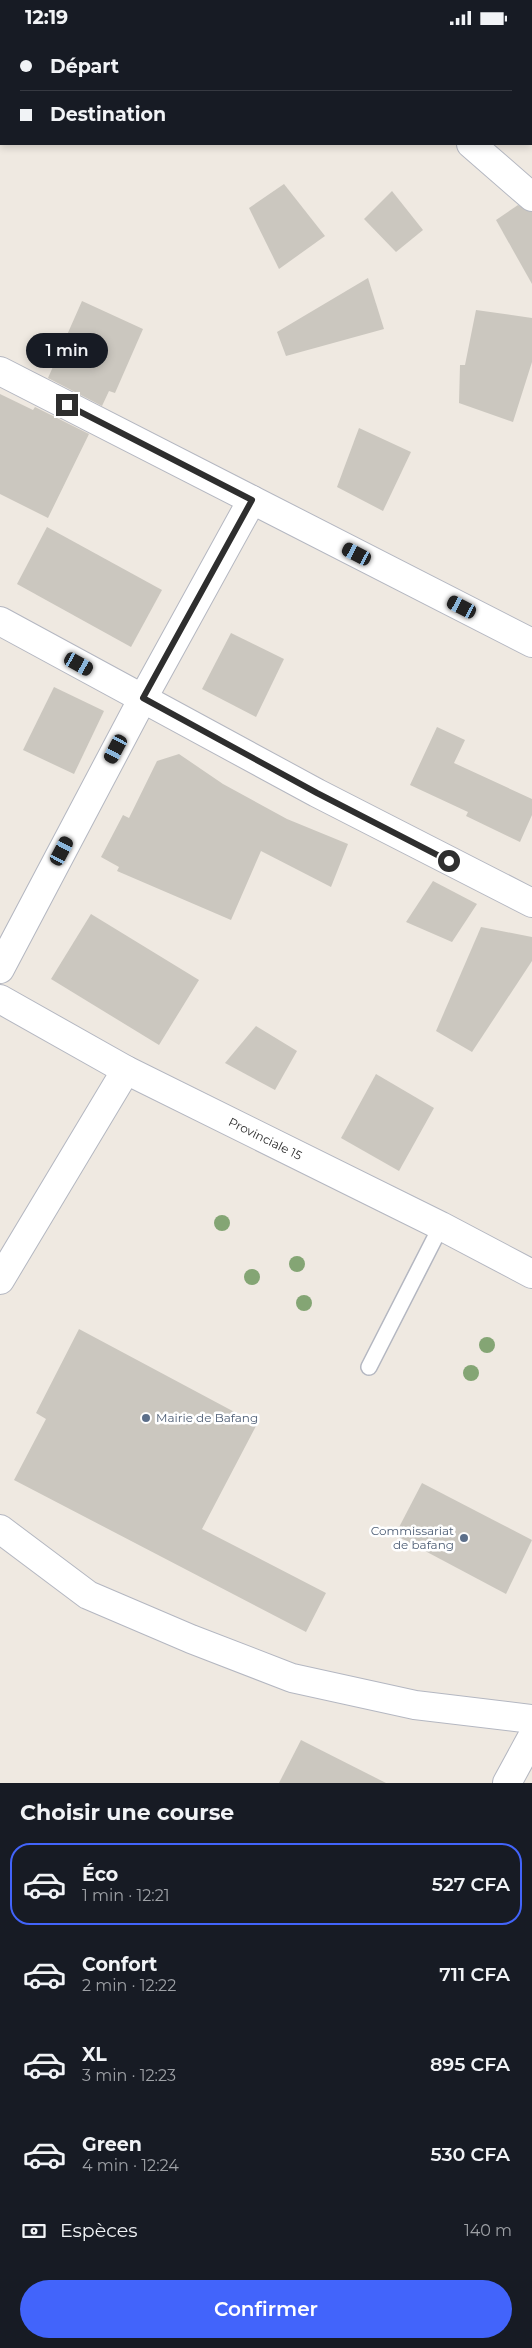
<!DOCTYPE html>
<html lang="fr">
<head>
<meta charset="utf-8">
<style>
	:root { --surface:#171b24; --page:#242831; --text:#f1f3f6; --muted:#9ea1a6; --line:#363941; --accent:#4264fb }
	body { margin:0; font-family:Montserrat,sans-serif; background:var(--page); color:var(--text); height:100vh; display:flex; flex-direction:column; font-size:19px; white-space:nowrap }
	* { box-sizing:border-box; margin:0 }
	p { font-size:16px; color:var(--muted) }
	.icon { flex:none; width:28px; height:28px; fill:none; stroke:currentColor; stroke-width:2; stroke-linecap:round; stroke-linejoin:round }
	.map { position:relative; height:1748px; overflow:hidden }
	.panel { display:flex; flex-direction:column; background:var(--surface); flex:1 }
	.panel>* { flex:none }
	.hud { position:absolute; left:0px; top:0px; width:532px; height:110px; box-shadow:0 2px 8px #0003; display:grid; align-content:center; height:110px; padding:0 20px; background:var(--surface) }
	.end { position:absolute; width:22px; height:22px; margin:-11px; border:6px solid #2e2e2e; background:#fff; box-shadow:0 0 0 2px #fff }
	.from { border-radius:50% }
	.bubble { position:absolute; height:35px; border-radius:18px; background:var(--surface); box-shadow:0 2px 8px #0003; font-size:16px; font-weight:600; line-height:35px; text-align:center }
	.car { position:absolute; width:15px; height:30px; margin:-15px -8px; border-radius:6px; box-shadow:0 0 4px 1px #0007; background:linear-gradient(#222 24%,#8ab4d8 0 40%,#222 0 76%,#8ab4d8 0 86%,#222 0) }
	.hud b { display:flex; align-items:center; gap:18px; height:48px; font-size:19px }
	.hud b+b { border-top:1px solid var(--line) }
	.hud i { width:12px; height:12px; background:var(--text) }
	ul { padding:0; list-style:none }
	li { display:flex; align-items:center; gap:15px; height:82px; margin:0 10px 8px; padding:0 10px; border:2px solid transparent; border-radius:20px }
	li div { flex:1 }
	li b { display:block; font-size:19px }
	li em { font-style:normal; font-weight:600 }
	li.on { border-color:var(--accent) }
	li>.icon { width:45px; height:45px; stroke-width:1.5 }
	h2 { padding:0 20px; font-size:22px; line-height:60px }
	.pay { display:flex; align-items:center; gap:12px; height:55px; padding:0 20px; font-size:19px }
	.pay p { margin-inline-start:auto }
	.cta { display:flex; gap:10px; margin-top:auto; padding:10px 20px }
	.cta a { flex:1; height:58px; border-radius:30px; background:var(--accent); color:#fff; font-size:20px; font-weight:600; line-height:58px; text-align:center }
	.status { display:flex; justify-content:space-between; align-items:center; height:35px; padding:0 25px; background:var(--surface); direction:ltr }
	.status svg { height:14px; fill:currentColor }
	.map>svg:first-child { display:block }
	.building { fill:#cbc7bf }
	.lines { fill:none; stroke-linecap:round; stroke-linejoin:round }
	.service-casing { stroke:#b4b7c1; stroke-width:18 }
	.minor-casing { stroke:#b4b7c1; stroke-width:30 }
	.tertiary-casing { stroke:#b4b7c1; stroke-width:30 }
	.service { stroke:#fff; stroke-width:15 }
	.minor { stroke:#fff; stroke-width:28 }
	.tertiary { stroke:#fff; stroke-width:28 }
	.tree { fill:#84a574 }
	.route { stroke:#2e2e2e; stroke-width:6 }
	.service-dot { fill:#5c6f8a; stroke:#fff; stroke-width:2 }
	.labels { text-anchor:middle; stroke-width:5; stroke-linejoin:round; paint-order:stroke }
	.street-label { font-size:12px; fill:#2e2e2e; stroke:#fff }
	.service-label { font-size:12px; fill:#4e5e75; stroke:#fff; text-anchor:start }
</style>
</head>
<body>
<div class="status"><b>12:19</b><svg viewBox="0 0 49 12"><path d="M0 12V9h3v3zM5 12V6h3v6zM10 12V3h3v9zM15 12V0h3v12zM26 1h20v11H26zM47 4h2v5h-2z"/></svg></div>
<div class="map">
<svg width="532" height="1748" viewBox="0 0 532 1748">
	<rect width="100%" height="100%" fill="#efe9e1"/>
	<g class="building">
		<path d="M284 149 325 201 279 234 249 173Z"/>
		<path d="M392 156 423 195 396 217 364 184Z"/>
		<path d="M518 170 532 177V249L496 185Z"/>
		<path d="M368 243 384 294 286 321 277 297Z"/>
		<path d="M82 266 143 294 115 358 109 356 102 371 48 343Z"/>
		<path d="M476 275 532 283V327L513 387 459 368 460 330H465Z"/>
		<path d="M0 359 33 375 35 372 89 399 48 483 0 459Z"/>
		<path d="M359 393 411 417 383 476 337 452Z"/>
		<path d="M47 492 162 555 131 612 17 549Z"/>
		<path d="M231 598 284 624 256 682 202 654Z"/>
		<path d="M54 652 104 676 74 739 23 715Z"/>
		<path d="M437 692 465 705 454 728 532 764V780L520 807 466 781 468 777 410 750Z"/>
		<path d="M179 719 223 749 287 784 348 809 331 852 261 816 231 885 117 836 119 832 101 822 123 780 129 783 157 726Z"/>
		<path d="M433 846 477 869 452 907 406 887Z"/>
		<path d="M91 879 199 945 159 1010 51 944Z"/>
		<path d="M481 892 532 902V926L472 1017 436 996Z"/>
		<path d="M256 991 297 1016 275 1055 225 1028Z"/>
		<path d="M376 1039 434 1073 399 1136 341 1103Z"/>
		<path d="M79 1294 257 1389 202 1494 326 1558 306 1597 14 1445 46 1384 36 1378Z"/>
		<path d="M422 1448 532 1505 506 1559 395 1500Z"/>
		<path d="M301 1705 386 1748H279Z"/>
	</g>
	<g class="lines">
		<defs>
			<path id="service" d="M369 1332 441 1191"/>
			<g id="minor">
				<path d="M346 0 348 1"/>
				<path d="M471 109 532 162"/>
				<path d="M0 336 532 608"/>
				<path d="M0 586 317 758 532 868"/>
				<path d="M0 934 143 663 252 465"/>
				<path d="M0 1245 126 1035"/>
				<path d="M0 1494 88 1560 191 1604 292 1643 415 1670 532 1684"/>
				<path d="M507 1748 532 1702"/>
			</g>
			<g id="tertiary">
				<path id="s1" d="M0 964 126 1035 441 1191 532 1239"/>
			</g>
		</defs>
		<use href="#service" class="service-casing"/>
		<use href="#minor" class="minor-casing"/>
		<use href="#tertiary" class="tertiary-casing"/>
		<use href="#service" class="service"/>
		<use href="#minor" class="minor"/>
		<use href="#tertiary" class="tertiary"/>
	</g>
	<g class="tree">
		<circle cx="222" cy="1188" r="8"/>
		<circle cx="297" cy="1229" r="8"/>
		<circle cx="252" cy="1242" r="8"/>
		<circle cx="304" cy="1268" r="8"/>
		<circle cx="487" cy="1310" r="8"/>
		<circle cx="471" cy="1338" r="8"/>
	</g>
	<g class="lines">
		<path class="route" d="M67 370 252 465 143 663 317 758 449 826"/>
	</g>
	<g class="service-dot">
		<circle cx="146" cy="1383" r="5"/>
		<circle cx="464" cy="1503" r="5"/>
	</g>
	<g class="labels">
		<g class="street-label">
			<text dy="4" stroke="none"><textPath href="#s1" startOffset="300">Provinciale 15</textPath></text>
		</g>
		<g class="service-label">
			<text x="156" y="1387">Mairie de Bafang</text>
			<text x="454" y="1500" text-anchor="end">Commissariat<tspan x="454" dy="14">de bafang</tspan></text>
		</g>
	</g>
</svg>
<i class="end from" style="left:449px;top:826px"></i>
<i class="end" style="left:67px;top:370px"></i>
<div class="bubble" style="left:26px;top:298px;width:82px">1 min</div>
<i class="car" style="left:357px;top:519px;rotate:297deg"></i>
<i class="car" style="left:462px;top:572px;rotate:297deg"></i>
<i class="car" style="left:79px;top:629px;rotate:119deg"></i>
<i class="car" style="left:116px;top:714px;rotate:208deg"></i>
<i class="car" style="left:62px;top:816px;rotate:28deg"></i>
<div class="hud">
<b><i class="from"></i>Départ</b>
<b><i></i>Destination</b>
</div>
</div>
<section class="panel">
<h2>Choisir une course</h2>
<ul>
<li class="on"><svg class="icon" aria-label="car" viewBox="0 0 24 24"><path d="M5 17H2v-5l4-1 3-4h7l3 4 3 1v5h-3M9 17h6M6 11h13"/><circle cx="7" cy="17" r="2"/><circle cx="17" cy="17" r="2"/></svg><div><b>Éco</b><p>1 min · 12:21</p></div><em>527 CFA</em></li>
<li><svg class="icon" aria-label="car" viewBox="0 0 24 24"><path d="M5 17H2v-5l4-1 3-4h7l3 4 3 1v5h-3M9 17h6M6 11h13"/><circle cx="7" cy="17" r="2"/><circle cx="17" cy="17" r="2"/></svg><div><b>Confort</b><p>2 min · 12:22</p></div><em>711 CFA</em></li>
<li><svg class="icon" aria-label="car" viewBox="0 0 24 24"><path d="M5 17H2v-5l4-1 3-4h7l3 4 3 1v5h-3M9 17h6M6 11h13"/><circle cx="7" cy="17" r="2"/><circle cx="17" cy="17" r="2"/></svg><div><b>XL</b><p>3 min · 12:23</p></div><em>895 CFA</em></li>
<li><svg class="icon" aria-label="car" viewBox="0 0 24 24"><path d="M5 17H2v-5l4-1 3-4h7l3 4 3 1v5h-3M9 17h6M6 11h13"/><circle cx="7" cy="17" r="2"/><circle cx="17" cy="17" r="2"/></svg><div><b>Green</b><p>4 min · 12:24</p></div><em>530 CFA</em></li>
</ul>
<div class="pay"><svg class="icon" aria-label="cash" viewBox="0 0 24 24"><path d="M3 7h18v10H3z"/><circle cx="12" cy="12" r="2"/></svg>Espèces<p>140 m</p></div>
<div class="cta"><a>Confirmer</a></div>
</section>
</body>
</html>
